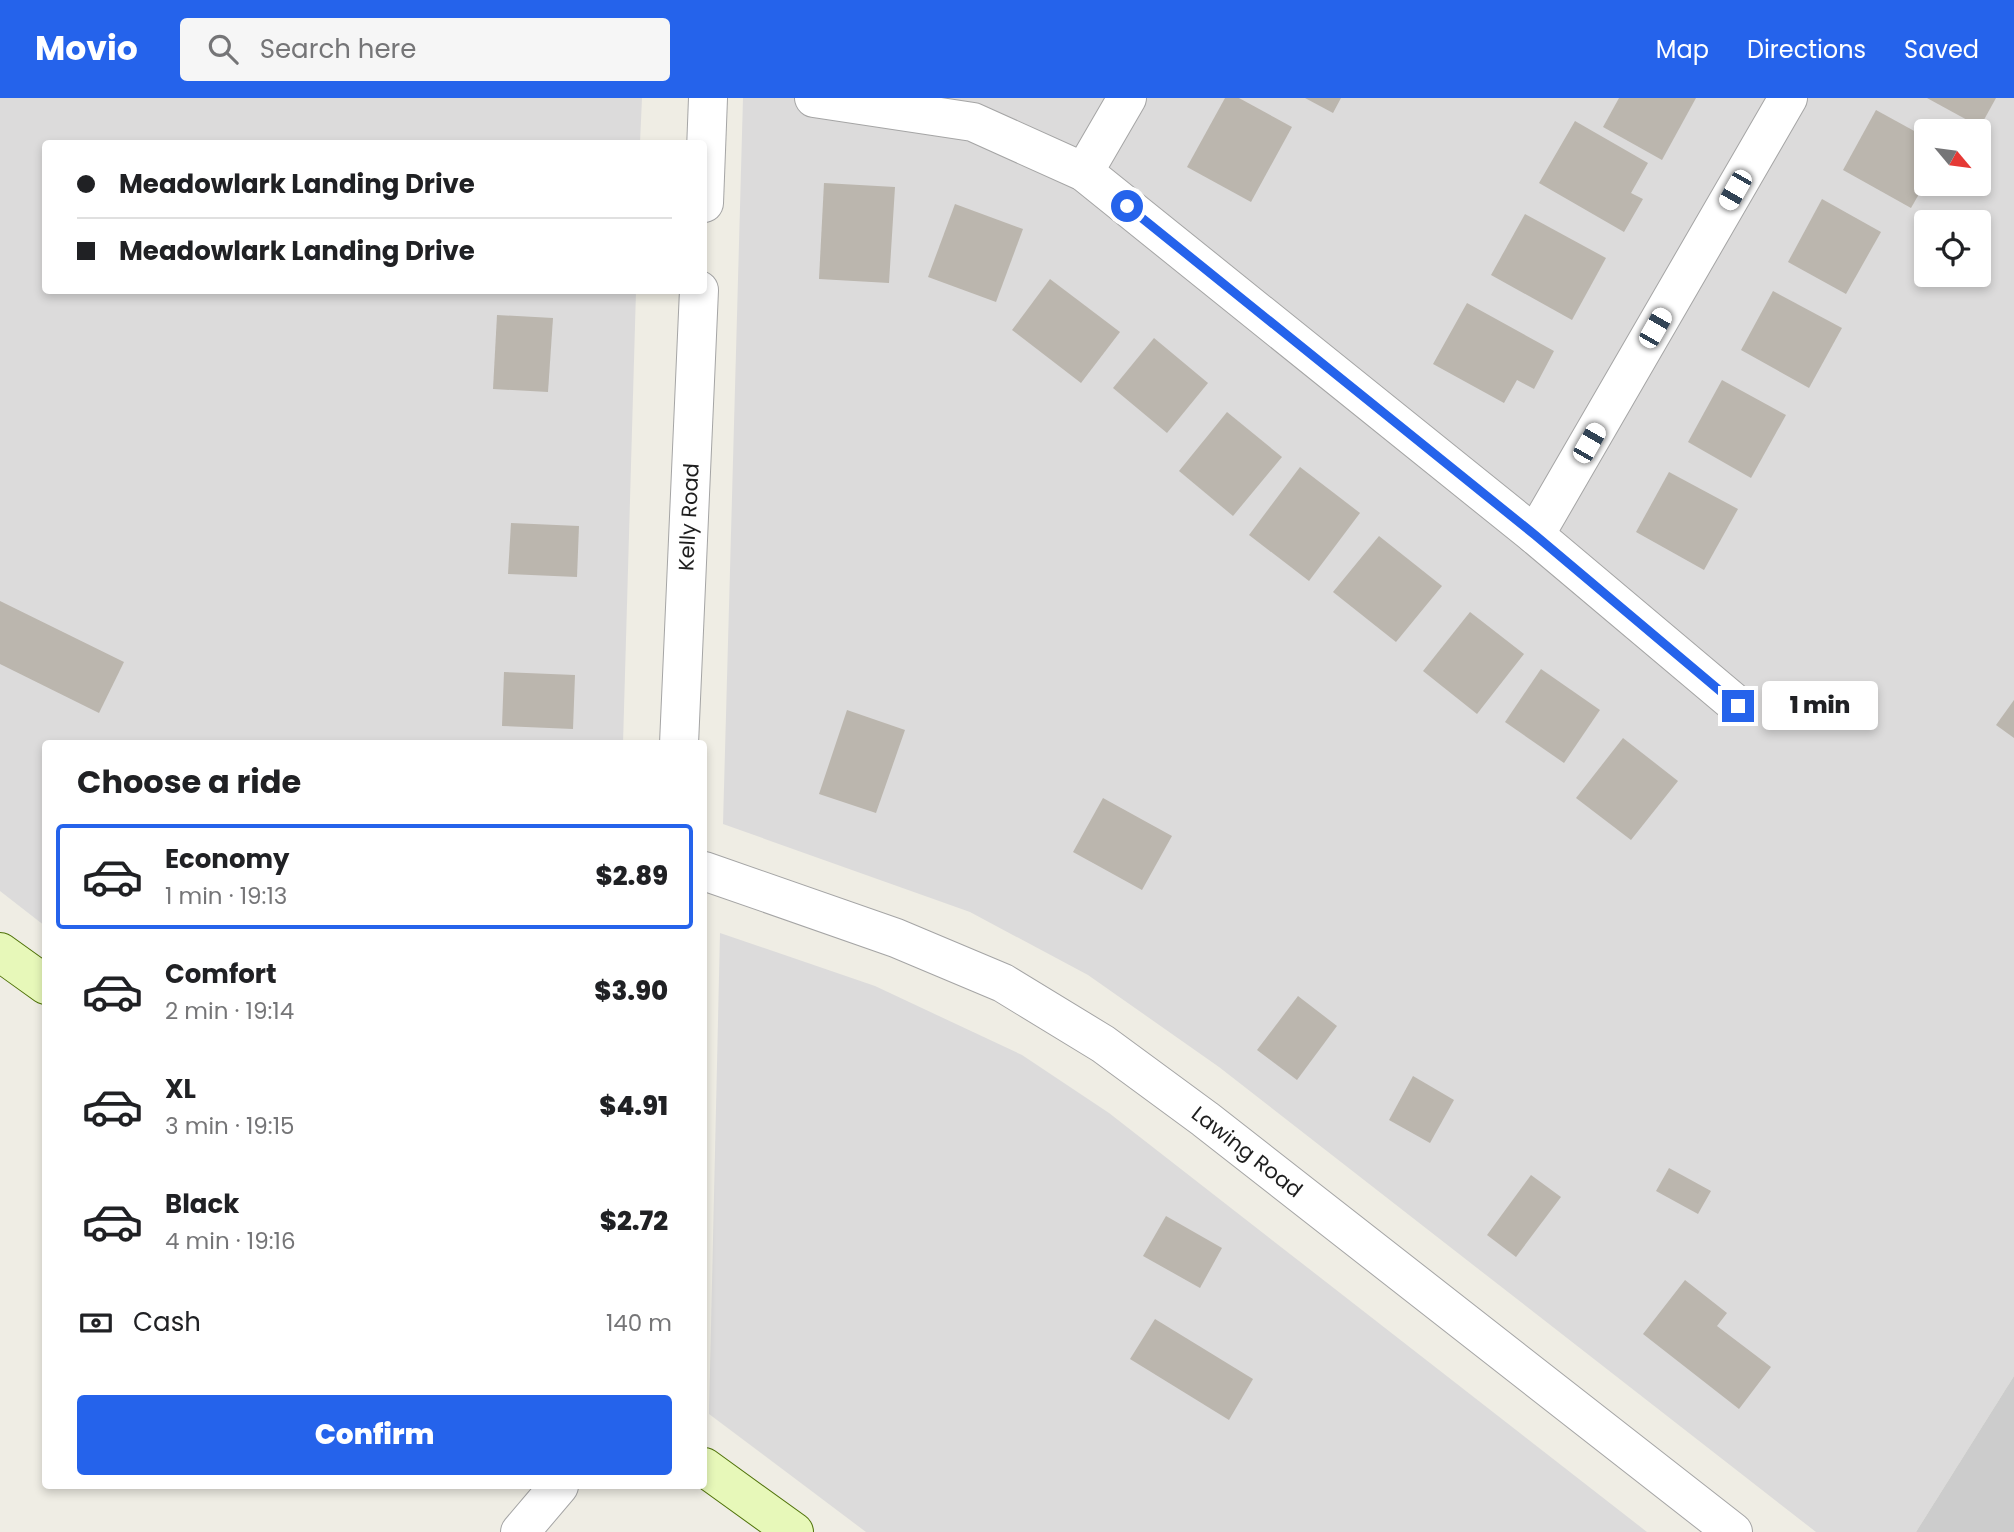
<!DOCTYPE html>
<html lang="en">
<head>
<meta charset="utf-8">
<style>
	:root { --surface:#fff; --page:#f6f6f6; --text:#202124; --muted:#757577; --line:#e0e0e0; --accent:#2563eb }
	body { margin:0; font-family:Poppins,sans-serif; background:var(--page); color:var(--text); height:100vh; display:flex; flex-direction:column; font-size:26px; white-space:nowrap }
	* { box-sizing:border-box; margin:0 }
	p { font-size:23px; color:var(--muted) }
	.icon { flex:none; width:38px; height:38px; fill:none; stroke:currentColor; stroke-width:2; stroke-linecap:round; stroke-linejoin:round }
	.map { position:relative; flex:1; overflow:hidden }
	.details { position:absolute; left:42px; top:642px; width:665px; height:749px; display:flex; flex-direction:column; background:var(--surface); border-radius:7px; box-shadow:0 4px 10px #0003 }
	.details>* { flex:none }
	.hud { position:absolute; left:42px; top:42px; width:665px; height:154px; border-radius:7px; box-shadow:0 4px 10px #0003; display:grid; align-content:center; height:154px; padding:0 35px; background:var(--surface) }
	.needle { width:46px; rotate:119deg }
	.buttons { position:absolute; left:1914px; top:21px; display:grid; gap:14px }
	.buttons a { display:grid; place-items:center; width:77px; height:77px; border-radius:7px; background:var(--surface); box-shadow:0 4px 10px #0003; font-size:35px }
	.end { position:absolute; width:32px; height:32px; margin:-16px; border:9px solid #2563eb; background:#fff; box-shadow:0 0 0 4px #fff }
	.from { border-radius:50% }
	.bubble { position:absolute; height:49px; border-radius:7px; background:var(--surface); box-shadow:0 4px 10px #0003; font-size:23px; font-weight:800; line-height:49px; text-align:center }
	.car { position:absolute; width:21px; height:42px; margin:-21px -10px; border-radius:9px; box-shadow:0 0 5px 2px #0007; background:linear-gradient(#fff 24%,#345 0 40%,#fff 0 76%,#345 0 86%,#fff 0) }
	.hud b { display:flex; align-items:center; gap:24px; height:66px; font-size:26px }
	.hud b+b { border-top:2px solid var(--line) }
	.hud i { width:18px; height:18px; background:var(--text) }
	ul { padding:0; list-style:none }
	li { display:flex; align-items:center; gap:21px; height:105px; margin:0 14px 10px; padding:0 21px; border:4px solid transparent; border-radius:7px }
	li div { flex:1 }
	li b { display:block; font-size:26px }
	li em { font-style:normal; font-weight:800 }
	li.current { border-color:var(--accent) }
	li>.icon { width:63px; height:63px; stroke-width:1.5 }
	h2 { padding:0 35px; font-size:32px; line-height:84px }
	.pay { display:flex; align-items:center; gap:18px; height:77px; padding:0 35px; font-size:26px }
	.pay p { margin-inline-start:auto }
	.button { display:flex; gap:14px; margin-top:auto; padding:14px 35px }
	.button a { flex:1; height:80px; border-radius:7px; background:var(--accent); color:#fff; font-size:28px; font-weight:800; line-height:80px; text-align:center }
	header { display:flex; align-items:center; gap:42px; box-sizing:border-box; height:98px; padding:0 35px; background:var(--accent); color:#fff }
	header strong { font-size:33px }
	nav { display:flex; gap:38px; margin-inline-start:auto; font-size:24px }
	.search { width:490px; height:63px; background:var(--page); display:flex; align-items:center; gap:18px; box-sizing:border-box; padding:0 24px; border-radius:7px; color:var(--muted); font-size:26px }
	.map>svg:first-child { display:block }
	.residential { fill:#dcdbdb; fill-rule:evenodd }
	.religious { fill:#ccc }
	.building { fill:#bbb6ae }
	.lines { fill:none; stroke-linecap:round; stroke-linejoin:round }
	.minor-casing { stroke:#a5a5a5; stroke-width:40 }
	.tertiary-casing { stroke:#a5a5a5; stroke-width:40 }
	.secondary-casing { stroke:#4f7208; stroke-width:40 }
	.minor { stroke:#fff; stroke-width:38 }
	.tertiary { stroke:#fff; stroke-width:38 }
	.secondary { stroke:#e7f8b9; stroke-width:38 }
	.route { stroke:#2563eb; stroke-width:9 }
	.labels { text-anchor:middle; stroke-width:5; stroke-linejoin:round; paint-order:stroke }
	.street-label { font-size:21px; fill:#1e1e1e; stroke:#fff }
</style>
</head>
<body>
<header>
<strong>Movio</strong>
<div class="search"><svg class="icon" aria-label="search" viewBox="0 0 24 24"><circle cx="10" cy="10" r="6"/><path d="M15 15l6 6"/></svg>Search here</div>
<nav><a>Map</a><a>Directions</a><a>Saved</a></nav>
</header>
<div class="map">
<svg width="2014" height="1434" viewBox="0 0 2014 1434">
	<rect width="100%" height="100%" fill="#efede4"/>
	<g class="residential">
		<path d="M0 0H642L640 45 46 46V192L636 193 623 646H46L45 828 0 793Z"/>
		<path d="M743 0H2014V1278L1916 1434H1816L1219 969 1088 877 970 814 723 726ZM1927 33H1979V86H1927ZM1927 124H1979V177H1927Z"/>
		<path d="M720 835 875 888 1022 957 1109 1015 1647 1434H866L709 1316Z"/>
	</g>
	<path class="religious" d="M2014 1278V1434H1916Z"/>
	<g class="building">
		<path d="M1225 0H1239L1292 29 1251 104 1187 69Z"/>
		<path d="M1305 0H1341L1333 15Z"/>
		<path d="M1619 0H1696L1662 62 1603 29Z"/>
		<path d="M1927 0H1996L1980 29Z"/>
		<path d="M1876 12 1927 40V82L1911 110 1843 72Z"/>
		<path d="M1575 23 1648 65 1631 95 1643 101 1624 134 1539 85Z"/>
		<path d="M824 85 895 89 889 185 819 181Z"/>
		<path d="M1822 101 1881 134 1846 196 1788 164Z"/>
		<path d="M955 106 1023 131 996 204 928 179Z"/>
		<path d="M1525 116 1606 160 1572 222 1491 177Z"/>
		<path d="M1050 181 1120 234 1081 285 1012 232Z"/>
		<path d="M1773 193 1842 230 1809 290 1741 252Z"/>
		<path d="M1467 205 1554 253 1534 291 1517 282 1504 305 1433 266Z"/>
		<path d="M497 217 553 220 548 294 493 291Z"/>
		<path d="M1154 240 1208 285 1167 335 1113 290Z"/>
		<path d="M1722 282 1786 317 1751 380 1688 344Z"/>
		<path d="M1227 314 1282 359 1233 418 1179 373Z"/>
		<path d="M1300 369 1360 415 1309 483 1249 437Z"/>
		<path d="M1669 374 1738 411 1704 472 1636 434Z"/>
		<path d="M511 425 579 428 577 479 508 476Z"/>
		<path d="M1379 438 1442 488 1396 544 1333 494Z"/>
		<path d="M0 503 124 564 99 615 0 566Z"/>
		<path d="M1470 514 1524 556 1477 616 1423 573Z"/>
		<path d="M1541 571 1600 612 1564 665 1505 624Z"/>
		<path d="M504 574 575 577 573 631 502 628Z"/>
		<path d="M2014 602V640L1996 627Z"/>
		<path d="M847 612 905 632 876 715 819 696Z"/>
		<path d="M1623 640 1678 683 1631 742 1576 700Z"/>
		<path d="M1103 700 1172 738 1142 792 1073 754Z"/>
		<path d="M1298 898 1337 928 1297 982 1257 952Z"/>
		<path d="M1413 978 1454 1002 1430 1045 1389 1022Z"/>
		<path d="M1669 1070 1711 1093 1698 1116 1656 1093Z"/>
		<path d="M1531 1077 1561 1099 1516 1159 1487 1137Z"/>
		<path d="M1166 1118 1222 1150 1200 1190 1143 1158Z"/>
		<path d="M1685 1182 1727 1215 1717 1228 1771 1269 1739 1311 1643 1236Z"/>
		<path d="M1155 1221 1253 1281 1229 1322 1130 1261Z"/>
	</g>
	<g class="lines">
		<defs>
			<g id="minor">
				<path d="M814 0 973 24 1084 74 1535 437 1738 608"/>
				<path d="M1084 74 1127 0"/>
				<path d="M1535 437 1788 0"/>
				<path d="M704 773 896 840 1003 885 1103 946 1205 1021 1733 1434"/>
				<path d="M520 1434 559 1388"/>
			</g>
			<g id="tertiary">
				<path d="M704 105 708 0"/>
				<path d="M679 646 699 192"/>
			</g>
			<g id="secondary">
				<path d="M0 854 46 887"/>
				<path d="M704 1369 794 1434"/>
			</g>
		</defs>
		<use href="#minor" class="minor-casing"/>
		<use href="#tertiary" class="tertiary-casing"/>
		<use href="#secondary" class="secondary-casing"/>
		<use href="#minor" class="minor"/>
		<use href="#tertiary" class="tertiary"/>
		<use href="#secondary" class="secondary"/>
	</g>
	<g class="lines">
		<path class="route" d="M1127 108 1535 437 1738 608"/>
	</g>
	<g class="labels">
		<g class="street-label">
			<text transform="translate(689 419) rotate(-87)" y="7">Kelly Road</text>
			<text transform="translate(1247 1054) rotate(38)" y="7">Lawing Road</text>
		</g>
	</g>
</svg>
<div class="buttons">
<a><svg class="needle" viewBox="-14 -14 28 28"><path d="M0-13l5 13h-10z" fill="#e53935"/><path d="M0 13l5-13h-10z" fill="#757577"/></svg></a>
<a><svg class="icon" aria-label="locate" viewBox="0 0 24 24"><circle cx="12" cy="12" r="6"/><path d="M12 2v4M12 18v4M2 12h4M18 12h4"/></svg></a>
</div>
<i class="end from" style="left:1127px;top:108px"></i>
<i class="end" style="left:1738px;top:608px"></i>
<div class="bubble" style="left:1762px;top:583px;width:116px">1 min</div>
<i class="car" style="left:1735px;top:92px;rotate:210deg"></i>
<i class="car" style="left:1655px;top:230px;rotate:30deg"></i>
<i class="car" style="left:1589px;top:345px;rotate:30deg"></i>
<div class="hud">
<b><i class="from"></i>Meadowlark Landing Drive</b>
<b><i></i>Meadowlark Landing Drive</b>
</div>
<section class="details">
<h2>Choose a ride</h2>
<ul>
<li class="current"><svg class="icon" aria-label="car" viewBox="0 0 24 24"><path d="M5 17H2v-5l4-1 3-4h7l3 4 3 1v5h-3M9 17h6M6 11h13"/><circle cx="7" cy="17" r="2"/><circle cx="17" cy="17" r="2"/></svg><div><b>Economy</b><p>1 min · 19:13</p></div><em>$2.89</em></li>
<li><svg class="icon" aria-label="car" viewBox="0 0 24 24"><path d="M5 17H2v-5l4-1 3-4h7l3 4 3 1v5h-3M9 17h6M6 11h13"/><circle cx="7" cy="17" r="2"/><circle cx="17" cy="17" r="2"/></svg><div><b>Comfort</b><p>2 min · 19:14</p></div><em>$3.90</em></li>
<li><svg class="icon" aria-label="car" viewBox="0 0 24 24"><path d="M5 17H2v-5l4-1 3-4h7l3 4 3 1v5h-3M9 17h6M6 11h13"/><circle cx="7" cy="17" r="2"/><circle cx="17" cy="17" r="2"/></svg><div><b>XL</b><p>3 min · 19:15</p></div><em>$4.91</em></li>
<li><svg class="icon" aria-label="car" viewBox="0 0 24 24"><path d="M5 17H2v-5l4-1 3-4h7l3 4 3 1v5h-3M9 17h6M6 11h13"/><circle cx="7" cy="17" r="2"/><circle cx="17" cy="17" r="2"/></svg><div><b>Black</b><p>4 min · 19:16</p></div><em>$2.72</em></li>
</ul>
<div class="pay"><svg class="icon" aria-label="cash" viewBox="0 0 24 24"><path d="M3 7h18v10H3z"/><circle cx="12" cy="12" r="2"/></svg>Cash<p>140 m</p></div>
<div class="button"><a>Confirm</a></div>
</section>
</div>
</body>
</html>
